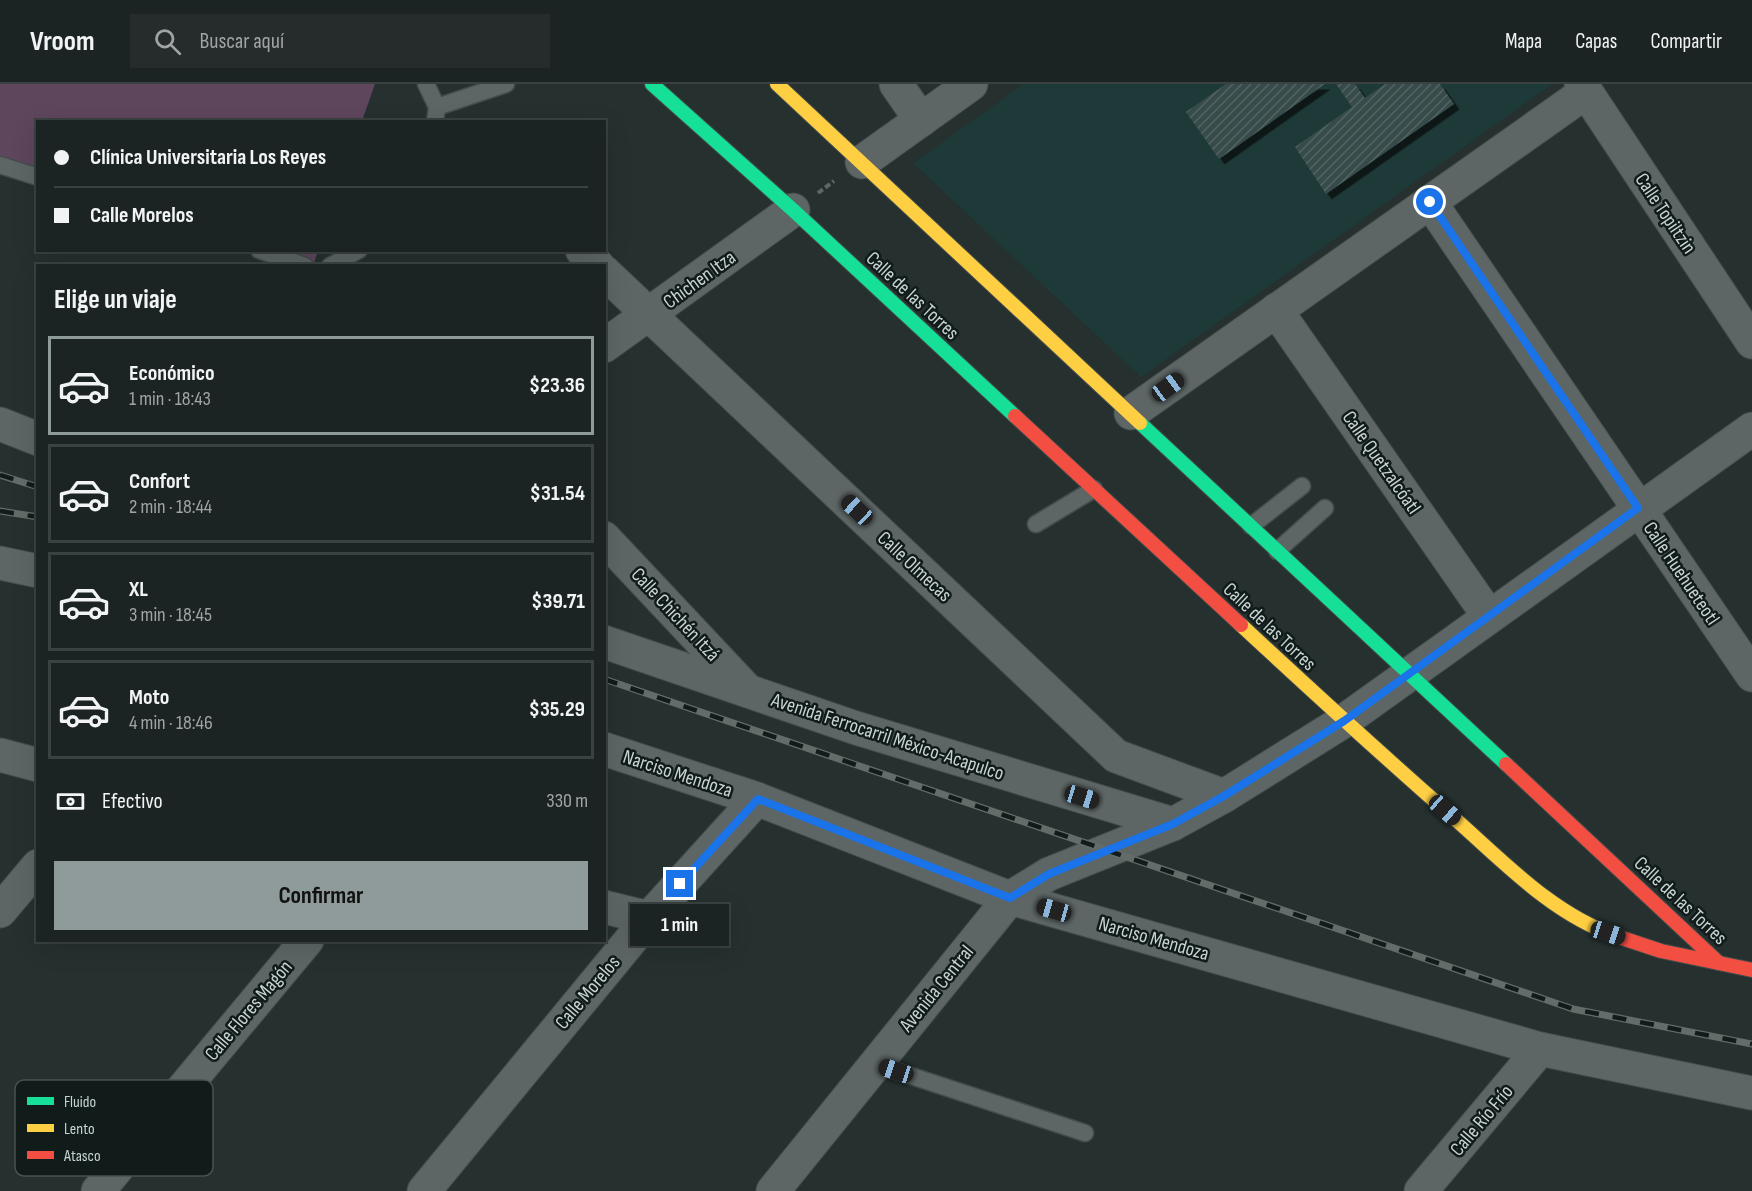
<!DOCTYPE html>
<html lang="es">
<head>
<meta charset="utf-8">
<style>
	:root { --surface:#1c2423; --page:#252c2b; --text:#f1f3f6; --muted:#a0a4a6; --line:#3a4141; --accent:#8f9b9a }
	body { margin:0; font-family:"Sofia Sans Condensed",sans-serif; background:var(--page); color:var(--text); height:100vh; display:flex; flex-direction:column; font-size:22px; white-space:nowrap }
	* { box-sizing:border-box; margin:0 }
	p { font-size:20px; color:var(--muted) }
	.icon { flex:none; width:33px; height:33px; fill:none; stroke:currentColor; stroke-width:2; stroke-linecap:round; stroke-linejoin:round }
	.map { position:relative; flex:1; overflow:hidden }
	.details { position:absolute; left:36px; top:180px; width:570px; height:678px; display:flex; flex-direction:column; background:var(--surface); border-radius:0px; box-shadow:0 6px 24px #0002,0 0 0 2px var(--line) }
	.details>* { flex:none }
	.top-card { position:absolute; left:36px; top:36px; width:570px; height:132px; border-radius:0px; box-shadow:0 6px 24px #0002,0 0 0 2px var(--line); display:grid; align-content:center; height:132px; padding:0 18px; background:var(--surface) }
	.end { position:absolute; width:27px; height:27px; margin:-14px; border:8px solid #1a73e8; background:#fff; box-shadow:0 0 0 3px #fff }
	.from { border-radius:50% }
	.bubble { position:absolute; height:42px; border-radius:0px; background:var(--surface); box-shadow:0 6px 24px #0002,0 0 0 2px var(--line); font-size:20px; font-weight:700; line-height:42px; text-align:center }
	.car { position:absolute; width:18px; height:36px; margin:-18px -9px; border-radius:8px; box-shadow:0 0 4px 2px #0007; background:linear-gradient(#222 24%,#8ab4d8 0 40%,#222 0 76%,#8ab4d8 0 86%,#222 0) }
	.top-card b { display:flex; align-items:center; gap:21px; height:57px; font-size:22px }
	.top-card b+b { border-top:2px solid var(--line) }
	.top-card i { width:15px; height:15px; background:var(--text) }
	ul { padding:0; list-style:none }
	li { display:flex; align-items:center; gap:18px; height:99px; margin:0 12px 9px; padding:0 6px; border:3px solid var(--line); border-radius:0px }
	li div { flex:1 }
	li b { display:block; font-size:22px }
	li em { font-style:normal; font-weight:700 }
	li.selected { border-color:var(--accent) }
	li>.icon { width:54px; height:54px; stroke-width:1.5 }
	h2 { padding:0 18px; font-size:27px; line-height:72px }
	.pay { display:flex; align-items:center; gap:15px; height:66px; padding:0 18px; font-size:22px }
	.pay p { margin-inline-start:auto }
	.cta { display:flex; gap:12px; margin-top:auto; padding:12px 18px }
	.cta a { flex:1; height:69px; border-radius:0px; background:var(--accent); color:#111; font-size:24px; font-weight:700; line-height:69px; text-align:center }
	header { display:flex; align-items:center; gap:36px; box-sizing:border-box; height:84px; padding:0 30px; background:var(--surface); border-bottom:2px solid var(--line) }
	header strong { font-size:28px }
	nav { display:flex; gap:33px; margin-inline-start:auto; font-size:21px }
	.search { width:420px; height:54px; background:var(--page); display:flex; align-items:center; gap:15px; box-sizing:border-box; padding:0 21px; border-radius:0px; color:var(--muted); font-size:22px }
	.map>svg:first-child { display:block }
	.built { fill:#1e3a38 }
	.garden { fill:#5e465d }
	.building { fill:url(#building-hatch); filter:url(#shadow) }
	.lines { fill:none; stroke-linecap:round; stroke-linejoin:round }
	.lane-casing { stroke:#434d4c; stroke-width:19 }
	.street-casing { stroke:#434d4c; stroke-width:35 }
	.fast-casing { stroke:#434d4c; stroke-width:16 }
	.slow-casing { stroke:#434d4c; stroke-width:16 }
	.jam-casing { stroke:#434d4c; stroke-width:16 }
	.path { stroke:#5f6665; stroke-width:4; stroke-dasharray:6 3; stroke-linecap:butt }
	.lane { stroke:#5d6665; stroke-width:16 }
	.street { stroke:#5d6665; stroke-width:33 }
	.fast { stroke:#16e098; stroke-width:14 }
	.slow { stroke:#ffcf43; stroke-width:14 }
	.jam { stroke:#f24e42; stroke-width:14 }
	.rail-casing { stroke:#646c6a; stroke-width:7 }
	.rail { stroke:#111b1a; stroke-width:4.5; stroke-dasharray:14; stroke-linecap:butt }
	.route { stroke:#1a73e8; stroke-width:8 }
	.labels { text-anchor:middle; stroke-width:5; stroke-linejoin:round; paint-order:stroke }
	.street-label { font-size:20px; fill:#c8d4d3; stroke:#111b1a }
	.key { fill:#111b1a; stroke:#485252; stroke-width:1.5 }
	.key-label { font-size:16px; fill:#c8d4d3 }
</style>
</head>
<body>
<header>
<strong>Vroom</strong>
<div class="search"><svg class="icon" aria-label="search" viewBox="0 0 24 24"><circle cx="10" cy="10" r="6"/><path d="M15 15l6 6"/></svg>Buscar aquí</div>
<nav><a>Mapa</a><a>Capas</a><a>Compartir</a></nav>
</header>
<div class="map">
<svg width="1752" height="1107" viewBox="0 0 1752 1107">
	<defs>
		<pattern id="building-hatch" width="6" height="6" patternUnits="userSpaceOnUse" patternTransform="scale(1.5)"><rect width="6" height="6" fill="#384c4b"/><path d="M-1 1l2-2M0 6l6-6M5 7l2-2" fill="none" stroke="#536564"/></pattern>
		<filter id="shadow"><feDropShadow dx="5.5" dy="5.5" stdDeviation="0" flood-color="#0009"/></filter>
	</defs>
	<rect width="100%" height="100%" fill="#25302f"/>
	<path class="built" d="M1024 0H1551V1L1141 293 913 79Z"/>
	<g class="garden">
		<path d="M0 0H375L362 37 38 38 37 85 0 72Z"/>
		<path d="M277 167H318L314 179Z"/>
	</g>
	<g class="building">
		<path d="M1226 0H1325L1219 75 1186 28Z"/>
		<path d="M1336 0H1355L1365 14 1385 0H1440L1454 20 1326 110 1295 63 1352 23Z"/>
	</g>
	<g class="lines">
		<defs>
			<g id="lane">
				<path d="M426 0 437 23 435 38"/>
				<path d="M437 23 506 0"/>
				<path d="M0 81 38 93"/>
				<path d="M259 166 305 182"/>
				<path d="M330 182 359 166"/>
				<path d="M1036 440 1094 405"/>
				<path d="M1251 442 1302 402"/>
				<path d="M1277 467 1325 424"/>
				<path d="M875 980 1085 1049"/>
			</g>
			<g id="street">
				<path d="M896 0 921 36"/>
				<path d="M1581 0 1752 258"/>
				<path d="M862 78 971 0"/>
				<path d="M1430 118 1752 591"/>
				<path d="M582 166 598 182"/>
				<path d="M604 188 1116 672 1224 712"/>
				<path d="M1276 226 1488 531"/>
				<path d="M604 262 793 126"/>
				<path d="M1131 329 1586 8"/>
				<path d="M0 340 38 355"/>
				<path d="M604 454 745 604"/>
				<path d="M0 479 38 487"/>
				<path d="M604 558 856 644 1173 740"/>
				<path d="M604 665 757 715 1010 814 1540 965 1752 1009"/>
				<path d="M0 671 38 681"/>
				<path d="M604 823 649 834"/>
				<path d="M0 827 38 782"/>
				<path d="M98 1107 307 856"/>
				<path d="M424 1107 649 834 757 715"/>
				<path d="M773 1107 1010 814 1049 790 1173 740 1224 712 1344 637 1752 345"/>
				<path d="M1421 1107 1540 965"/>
			</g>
			<g id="fast">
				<path d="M652 0 793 126 1015 332"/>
				<path d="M1140 339 1506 680"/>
			</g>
			<g id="slow">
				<path d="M777 0 1140 339"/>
				<path d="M1241 541C1311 606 1382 671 1454 734 1504 778 1552 830 1616 852"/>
			</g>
			<g id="jam">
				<path d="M1015 332 1241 541"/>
				<path d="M1506 680 1719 879"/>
				<path d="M1616 852 1661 867 1752 886"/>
			</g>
		</defs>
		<use href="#lane" class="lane-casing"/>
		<use href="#street" class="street-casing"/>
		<use href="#fast" class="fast-casing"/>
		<use href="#slow" class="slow-casing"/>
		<use href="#jam" class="jam-casing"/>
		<path class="path" d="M818 109 834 97"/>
		<use href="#lane" class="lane"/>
		<use href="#street" class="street"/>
		<use href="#fast" class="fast"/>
		<use href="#slow" class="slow"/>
		<use href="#jam" class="jam"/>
		<defs>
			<g id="rail">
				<path d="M0 391 38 403"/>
				<path d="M0 427 38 433"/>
				<path d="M604 595 1573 925 1752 960"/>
			</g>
		</defs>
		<use href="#rail" class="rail-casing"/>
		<use href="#rail" class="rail"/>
	</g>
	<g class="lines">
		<path class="route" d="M680 800 758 715 1010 814 1049 790 1173 740 1224 712 1344 637 1638 424 1430 118"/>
	</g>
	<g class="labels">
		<g class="street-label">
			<text transform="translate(1666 129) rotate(56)" y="7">Calle Topiltzin</text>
			<text transform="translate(699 195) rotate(-36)" y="7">Chichen Itza</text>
			<text transform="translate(913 211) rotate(43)" y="7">Calle de las Torres</text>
			<text transform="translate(1382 378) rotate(55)" y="7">Calle Quetzalcóatl</text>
			<text transform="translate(915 482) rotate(43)" y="7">Calle Olmecas</text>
			<text transform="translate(1682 489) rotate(56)" y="7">Calle Huehueteotl</text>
			<text transform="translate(676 530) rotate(47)" y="7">Calle Chichén Itzá</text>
			<text transform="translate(1270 542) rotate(43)" y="7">Calle de las Torres</text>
			<text transform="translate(888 652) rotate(18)" y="7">Avenida Ferrocarril México-Acapulco</text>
			<text transform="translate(678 689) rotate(18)" y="7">Narciso Mendoza</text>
			<text transform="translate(1681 816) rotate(43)" y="7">Calle de las Torres</text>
			<text transform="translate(1154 854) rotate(16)" y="7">Narciso Mendoza</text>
			<text transform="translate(936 904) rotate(-51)" y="7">Avenida Central</text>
			<text transform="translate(587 908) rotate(-50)" y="7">Calle Morelos</text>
			<text transform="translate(248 926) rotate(-50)" y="7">Calle Flores Magón</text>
			<text transform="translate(1481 1036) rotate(-50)" y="7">Calle Río Frío</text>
		</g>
	</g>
	<rect x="15" y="996" width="198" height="96" rx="9" class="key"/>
	<rect x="27" y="1013" width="27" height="8" fill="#16e098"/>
	<rect x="27" y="1040" width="27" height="8" fill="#ffcf43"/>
	<rect x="27" y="1067" width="27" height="8" fill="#f24e42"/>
	<g class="key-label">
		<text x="64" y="1023">Fluido</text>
		<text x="64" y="1050">Lento</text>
		<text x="64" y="1077">Atasco</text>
	</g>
</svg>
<i class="end from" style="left:1430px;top:118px"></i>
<i class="end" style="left:680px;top:800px"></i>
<div class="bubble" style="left:630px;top:820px;width:99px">1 min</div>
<i class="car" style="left:1168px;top:303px;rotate:54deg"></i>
<i class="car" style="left:857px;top:426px;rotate:313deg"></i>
<i class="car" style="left:1082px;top:713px;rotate:107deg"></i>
<i class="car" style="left:1445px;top:726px;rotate:131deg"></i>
<i class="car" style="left:1054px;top:826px;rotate:286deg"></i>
<i class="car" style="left:1608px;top:849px;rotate:108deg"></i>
<i class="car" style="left:896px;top:987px;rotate:288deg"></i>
<div class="top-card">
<b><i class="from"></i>Clínica Universitaria Los Reyes</b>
<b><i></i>Calle Morelos</b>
</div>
<section class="details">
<h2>Elige un viaje</h2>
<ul>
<li class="selected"><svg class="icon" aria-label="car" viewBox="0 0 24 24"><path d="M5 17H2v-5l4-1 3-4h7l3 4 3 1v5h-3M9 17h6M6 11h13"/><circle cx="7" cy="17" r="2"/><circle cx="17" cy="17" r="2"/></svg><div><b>Económico</b><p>1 min · 18:43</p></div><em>$23.36</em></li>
<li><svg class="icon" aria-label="car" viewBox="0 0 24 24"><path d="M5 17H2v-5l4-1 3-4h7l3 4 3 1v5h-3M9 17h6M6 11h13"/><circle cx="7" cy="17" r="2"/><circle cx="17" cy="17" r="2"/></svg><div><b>Confort</b><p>2 min · 18:44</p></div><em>$31.54</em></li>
<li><svg class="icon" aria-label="car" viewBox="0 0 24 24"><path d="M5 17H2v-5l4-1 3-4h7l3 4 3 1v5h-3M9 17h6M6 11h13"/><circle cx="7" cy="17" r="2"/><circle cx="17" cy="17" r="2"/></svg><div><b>XL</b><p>3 min · 18:45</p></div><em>$39.71</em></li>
<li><svg class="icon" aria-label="car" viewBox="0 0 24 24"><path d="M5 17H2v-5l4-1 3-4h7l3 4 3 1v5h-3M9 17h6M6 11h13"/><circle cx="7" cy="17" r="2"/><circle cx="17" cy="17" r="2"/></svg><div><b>Moto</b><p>4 min · 18:46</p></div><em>$35.29</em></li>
</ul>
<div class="pay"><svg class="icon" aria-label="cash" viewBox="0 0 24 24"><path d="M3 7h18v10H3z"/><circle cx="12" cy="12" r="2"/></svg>Efectivo<p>330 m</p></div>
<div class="cta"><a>Confirmar</a></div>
</section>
</div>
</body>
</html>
